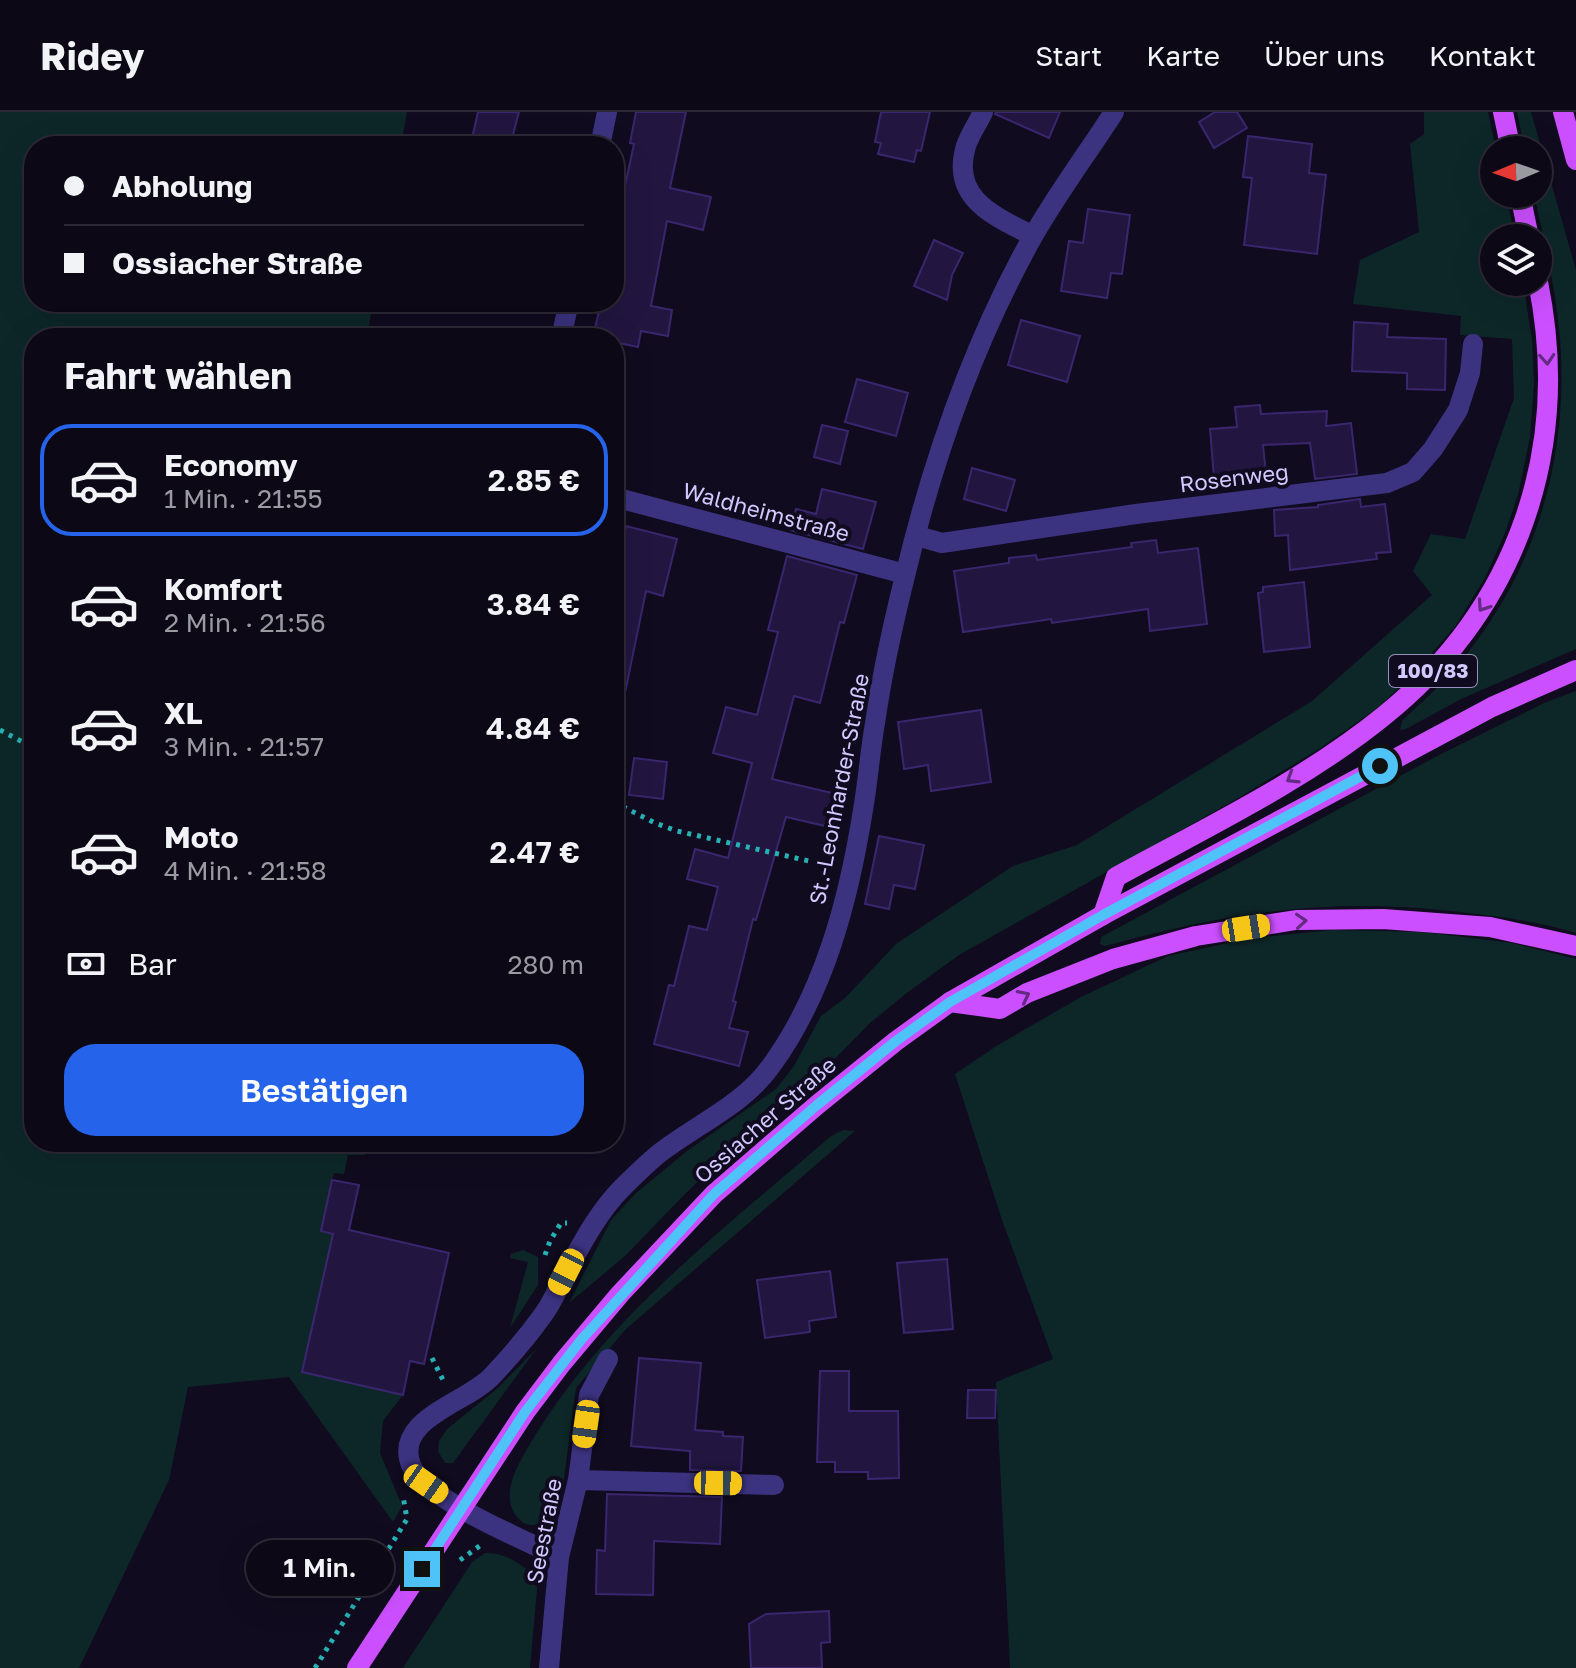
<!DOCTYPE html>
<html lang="de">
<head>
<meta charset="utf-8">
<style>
	:root { --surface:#0c0816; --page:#1a1623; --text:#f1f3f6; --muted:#9a9aa1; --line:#2c2935; --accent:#2563eb }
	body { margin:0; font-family:"Golos Text",sans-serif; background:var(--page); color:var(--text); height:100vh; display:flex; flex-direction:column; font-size:30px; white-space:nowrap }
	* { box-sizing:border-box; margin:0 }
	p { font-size:26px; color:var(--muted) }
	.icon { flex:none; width:44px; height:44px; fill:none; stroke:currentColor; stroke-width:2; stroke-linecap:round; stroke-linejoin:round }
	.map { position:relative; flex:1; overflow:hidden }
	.sheet { position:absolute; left:24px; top:216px; width:600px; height:824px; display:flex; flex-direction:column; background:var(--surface); border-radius:32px; box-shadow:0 8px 32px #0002,0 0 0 2px var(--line) }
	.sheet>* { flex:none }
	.hud { position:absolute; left:24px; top:24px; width:600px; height:176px; border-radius:32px; box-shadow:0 8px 32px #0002,0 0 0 2px var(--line); display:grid; align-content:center; height:176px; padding:0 40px; background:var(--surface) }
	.needle { width:52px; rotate:268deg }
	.tools { position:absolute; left:1480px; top:24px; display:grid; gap:16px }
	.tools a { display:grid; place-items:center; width:72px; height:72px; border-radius:50%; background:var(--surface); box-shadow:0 8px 32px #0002,0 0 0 2px var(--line); font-size:40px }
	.end { position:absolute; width:36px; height:36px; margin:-18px; border:10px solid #4fc3f7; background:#111; box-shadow:0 0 0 4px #111 }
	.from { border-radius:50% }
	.bubble { position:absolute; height:56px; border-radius:28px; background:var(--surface); box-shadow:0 8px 32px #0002,0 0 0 2px var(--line); font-size:26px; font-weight:600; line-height:56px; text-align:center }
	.car { position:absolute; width:24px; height:48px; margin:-24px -12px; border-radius:10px; box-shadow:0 0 6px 2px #0007; background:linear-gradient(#f5c518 24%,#345 0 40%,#f5c518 0 76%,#345 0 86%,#f5c518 0) }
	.hud b { display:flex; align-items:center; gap:28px; height:76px; font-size:30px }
	.hud b+b { border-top:2px solid var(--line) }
	.hud i { width:20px; height:20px; background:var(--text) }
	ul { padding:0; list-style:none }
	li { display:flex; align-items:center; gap:24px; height:112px; margin:0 16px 12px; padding:0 24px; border:4px solid transparent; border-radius:32px }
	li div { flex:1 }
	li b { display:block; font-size:30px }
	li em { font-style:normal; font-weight:600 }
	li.on { border-color:var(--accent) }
	li>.icon { width:72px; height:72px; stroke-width:1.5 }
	h2 { padding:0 40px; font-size:36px; line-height:96px }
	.pay { display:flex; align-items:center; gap:20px; height:88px; padding:0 40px; font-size:30px }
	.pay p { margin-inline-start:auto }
	.button { display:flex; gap:16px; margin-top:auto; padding:16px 40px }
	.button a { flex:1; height:92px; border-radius:32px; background:var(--accent); color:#fff; font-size:32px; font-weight:600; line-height:92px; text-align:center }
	header { display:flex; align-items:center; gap:48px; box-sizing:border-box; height:112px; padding:0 40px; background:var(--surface); border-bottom:2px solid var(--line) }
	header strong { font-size:38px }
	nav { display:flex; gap:44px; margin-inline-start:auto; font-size:28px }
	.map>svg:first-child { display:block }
	.green { fill:#0d2729 }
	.building { fill:#221640; stroke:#3a266e; stroke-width:2 }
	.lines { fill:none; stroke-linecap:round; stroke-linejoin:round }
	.path { stroke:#26b2b5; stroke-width:5; stroke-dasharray:4 6; stroke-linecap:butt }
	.minor { stroke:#3c3380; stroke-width:20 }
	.major { stroke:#cc4fff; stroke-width:20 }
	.oneway { stroke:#652a83 }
	.route { stroke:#4fc3f7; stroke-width:10 }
	.labels { text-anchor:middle; stroke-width:8; stroke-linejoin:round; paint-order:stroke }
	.shield { fill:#100b1e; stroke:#988fbc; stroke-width:2 }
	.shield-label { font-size:20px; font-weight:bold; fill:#d3c8ff }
	.street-label { font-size:22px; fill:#d3c8ff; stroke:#100b1e }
</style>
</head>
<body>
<header>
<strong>Ridey</strong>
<nav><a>Start</a><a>Karte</a><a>Über uns</a><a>Kontakt</a></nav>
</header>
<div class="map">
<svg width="1576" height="1556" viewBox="0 0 1576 1556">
	<rect width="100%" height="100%" fill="#100b1e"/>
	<g class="green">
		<path d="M0 0H407L401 34H34V190H373L367 226H34V1030H367L365 1043H348L344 1062 334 1061 321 1118 333 1122 302 1260 403 1283 383 1309 380 1341 402 1394 393 1410 289 1265 188 1275 169 1368 79 1556H0Z"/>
		<path d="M1424 0H1488L1496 38H1494V82H1506L1515 126H1494V170H1523L1532 228 1534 272 1530 325 1518 383 1505 421 1485 466 1456 513 1422 553 1379 595 1319 637 1240 685 959 843 908 880 870 911 818 964 755 1015 685 1082 625 1144 569 1191 611 1108 636 1081 687 1039 776 977 794 954 821 904 845 886 896 832 1013 754 1077 733 1312 589 1432 483 1413 459 1431 422 1465 427 1514 286 1512 227 1460 223 1461 204 1353 192 1360 148 1419 120 1410 32 1424 22Z"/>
		<path d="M1517 0H1531L1576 158V537L1461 587 1406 617 1400 618 1402 609C1416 595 1432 582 1445 567 1532 474 1570 351 1560 226 1556 177 1544 129 1534 82H1538V38H1525Z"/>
		<path d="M1576 579V821C1541 810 1504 805 1468 801 1336 784 1232 799 1105 834L1100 832 1101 825 1439 643 1544 591Z"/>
		<path d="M1333 818 1423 820 1512 831 1576 847V1556H1010L996 1270 1053 1247 1002 1108 955 962 998 933 1081 885 1168 844 1252 826Z"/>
		<path d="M843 1018 855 1019 626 1217 576 1276 559 1403C550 1408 542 1415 531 1413 521 1412 514 1403 511 1394 505 1372 520 1350 530 1332 604 1207 723 1118 831 1024Z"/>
		<path d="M523 1138 538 1145V1173L510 1216 528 1150 510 1146 511 1142Z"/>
		<path d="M537 1236 453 1351H445L438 1339 439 1329 447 1317 498 1276Z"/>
		<path d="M485 1441C507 1440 521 1453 538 1466L530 1556H403L472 1450Z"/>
	</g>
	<g class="building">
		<path d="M478 0H519L510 34H484L471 31Z"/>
		<path d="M636 0H686L670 76 711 85 703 118 667 109 651 194 672 198 668 224 641 219 638 235 614 230V226L593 225 601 190H614V125L634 32 630 31Z"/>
		<path d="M881 0H930L921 39 917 38 914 50 878 42 881 31 875 30Z"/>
		<path d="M996 0H1060L1049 26 995 2Z"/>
		<path d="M1215 0H1237L1247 16 1214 36 1199 10Z"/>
		<path d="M1248 24 1312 32 1309 61 1326 63 1317 142 1244 133 1252 66 1243 65Z"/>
		<path d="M1088 97 1130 103 1122 162 1111 161 1107 186 1061 179 1069 129 1083 131Z"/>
		<path d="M934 128 963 141 952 163 947 188 914 174Z"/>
		<path d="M1021 208 1080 224 1067 270 1008 253Z"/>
		<path d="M1354 210 1388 212 1387 225 1446 227 1445 278 1407 277V261L1352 259Z"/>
		<path d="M857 267 908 281 896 324 845 310Z"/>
		<path d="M1260 293 1261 302 1327 299 1326 314 1351 311 1357 362 1315 367 1310 331 1263 333 1266 361 1214 366 1210 317 1237 315 1235 295Z"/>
		<path d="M822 313 848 319 840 352 814 345Z"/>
		<path d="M972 356 1015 368 1006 399 964 387Z"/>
		<path d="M822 377 876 390 863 437 790 418 796 397 816 402Z"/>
		<path d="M1360 387 1361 395 1385 392 1391 440 1376 441 1377 447 1290 458 1288 423 1275 424 1274 398 1318 395V393Z"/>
		<path d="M626 414 677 427 663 484 646 479 625 581 614 580V463Z"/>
		<path d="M1156 428 1158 441 1198 436 1207 512 1150 519 1148 497 1052 511 1051 507 963 520 954 459 1009 451V446L1036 443 1037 448 1132 435 1131 431Z"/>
		<path d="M787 444 857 463 844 511 840 510 820 591 794 584 772 667 845 684 838 717 786 705 756 808 753 807 733 889 736 890 729 916 748 920 739 954 654 932 669 873 674 874 689 814 707 818 718 775 687 767 695 737 728 746 752 651 713 641 726 595 757 603 778 520 768 518Z"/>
		<path d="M1304 470 1310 535 1264 540 1258 481 1263 480V475Z"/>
		<path d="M981 598 991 670 931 679 928 653 904 657 898 610Z"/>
		<path d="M634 646 667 650 663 687 629 683Z"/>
		<path d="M879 724 924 733 915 777 894 773 889 797 865 792Z"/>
		<path d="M332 1068 359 1073 349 1118 449 1141 424 1252 410 1249 403 1283 302 1260 333 1122 321 1119Z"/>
		<path d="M947 1147 953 1217 904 1221 897 1151Z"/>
		<path d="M830 1159 836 1205 809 1209 810 1220 765 1226 757 1168Z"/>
		<path d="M639 1246 701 1251 695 1318 723 1320V1324L743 1325 741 1359 690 1358V1339L631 1334Z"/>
		<path d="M820 1259H849V1299H898L899 1366 868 1367V1360H835V1350H817Z"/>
		<path d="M968 1278H996L995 1306H967Z"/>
		<path d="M607 1382 722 1385 720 1432 654 1429 653 1483 596 1482 597 1438 605 1439Z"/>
		<path d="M829 1499 830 1530 821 1531 822 1556H751L749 1512 766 1502Z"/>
	</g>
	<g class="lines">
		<g class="path">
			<path d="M0 618 34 636"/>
			<path d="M614 690 655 711 677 719 831 754"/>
			<path d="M545 1143 550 1129 561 1111H567"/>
			<path d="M432 1246 444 1270"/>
			<path d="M460 1448 481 1433"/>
			<path d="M315 1556 407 1407 403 1384"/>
		</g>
		<g class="minor">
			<path d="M983 0C978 11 970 22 966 34 950 87 995 104 1033 124"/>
			<path d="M600 34 607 0"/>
			<path d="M561 226 569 190"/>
			<path d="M614 385 905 462"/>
			<path d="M917 424 942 431 1136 402 1387 371 1413 360 1433 337 1458 298 1470 261 1473 232"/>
			<path d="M578 1368 774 1373"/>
			<path d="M559 1445C525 1428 425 1388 411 1353 393 1307 467 1291 492 1264 510 1245 528 1224 543 1203 552 1191 558 1177 564 1164 580 1135 598 1100 622 1076 634 1064 647 1051 661 1040 699 1011 743 993 771 954 825 880 849 786 863 698 868 669 870 640 875 611 882 562 893 512 905 464 933 347 974 230 1032 126 1057 82 1087 42 1114 0"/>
			<path d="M549 1556 559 1445 578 1368 589 1283 608 1247"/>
		</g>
		<g class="major">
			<path d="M1503 0 1511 38"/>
			<path d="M1563 0 1576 48"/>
			<path d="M1520 82 1529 126"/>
			<path d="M1103 803 1116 765C1207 715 1304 669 1385 603 1518 495 1572 337 1538 170"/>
			<path d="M950 890 1000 897 1027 881 1113 847 1196 824 1296 808 1383 807 1490 815 1576 834"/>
			<path d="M357 1556 525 1300 562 1251 620 1182 714 1082 817 993 896 929 950 890 1103 803 1492 595 1576 558"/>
		</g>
	</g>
	<defs><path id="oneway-chevron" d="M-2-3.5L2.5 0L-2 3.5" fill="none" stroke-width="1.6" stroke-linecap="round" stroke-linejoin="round" transform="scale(2)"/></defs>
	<g class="oneway">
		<use href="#oneway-chevron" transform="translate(1547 247) rotate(86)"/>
		<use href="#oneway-chevron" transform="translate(1483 494) rotate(124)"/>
		<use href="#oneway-chevron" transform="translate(1292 666) rotate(148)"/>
		<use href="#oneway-chevron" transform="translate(1301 809) rotate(-4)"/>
		<use href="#oneway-chevron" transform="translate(1024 884) rotate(-27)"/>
	</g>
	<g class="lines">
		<path class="route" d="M422 1457 525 1300 581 1228 714 1082 817 993 896 929 950 890 1103 803 1380 654"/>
	</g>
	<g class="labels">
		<rect class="shield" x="1389" y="543" width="88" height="32" rx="6"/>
		<g class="shield-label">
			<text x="1433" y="566">100/83</text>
		</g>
		<g class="street-label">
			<text transform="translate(1234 366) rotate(-7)" y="8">Rosenweg</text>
			<text transform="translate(766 400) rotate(15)" y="8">Waldheimstraße</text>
			<text transform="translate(839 677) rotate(-79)" y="8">St.-Leonharder-Straße</text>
			<text transform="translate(765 1008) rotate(-41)" y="8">Ossiacher Straße</text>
			<text transform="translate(544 1419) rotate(-79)" y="8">Seestraße</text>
		</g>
	</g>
</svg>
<div class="tools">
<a><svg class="needle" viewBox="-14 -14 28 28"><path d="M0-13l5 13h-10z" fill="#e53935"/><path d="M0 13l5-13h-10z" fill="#9a9aa1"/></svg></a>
<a><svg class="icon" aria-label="layers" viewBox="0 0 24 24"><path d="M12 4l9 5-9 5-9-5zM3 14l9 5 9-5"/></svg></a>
</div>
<i class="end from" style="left:1380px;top:654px"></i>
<i class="end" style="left:422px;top:1457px"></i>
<div class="bubble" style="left:246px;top:1428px;width:148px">1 Min.</div>
<i class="car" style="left:1246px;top:816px;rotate:81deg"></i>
<i class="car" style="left:566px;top:1160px;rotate:207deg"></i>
<i class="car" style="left:586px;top:1312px;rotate:188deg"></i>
<i class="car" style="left:718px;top:1371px;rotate:91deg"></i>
<i class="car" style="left:426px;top:1372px;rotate:125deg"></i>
<div class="hud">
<b><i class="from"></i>Abholung</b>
<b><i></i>Ossiacher Straße</b>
</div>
<section class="sheet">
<h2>Fahrt wählen</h2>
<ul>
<li class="on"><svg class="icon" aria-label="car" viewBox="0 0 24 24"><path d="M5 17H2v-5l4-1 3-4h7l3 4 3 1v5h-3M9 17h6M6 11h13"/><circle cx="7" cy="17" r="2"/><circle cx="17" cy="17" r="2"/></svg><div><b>Economy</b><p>1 Min. · 21:55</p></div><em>2.85 €</em></li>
<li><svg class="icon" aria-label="car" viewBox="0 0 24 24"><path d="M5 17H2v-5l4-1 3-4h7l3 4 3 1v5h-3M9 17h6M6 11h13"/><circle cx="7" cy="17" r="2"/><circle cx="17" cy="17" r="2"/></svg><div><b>Komfort</b><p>2 Min. · 21:56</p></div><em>3.84 €</em></li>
<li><svg class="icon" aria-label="car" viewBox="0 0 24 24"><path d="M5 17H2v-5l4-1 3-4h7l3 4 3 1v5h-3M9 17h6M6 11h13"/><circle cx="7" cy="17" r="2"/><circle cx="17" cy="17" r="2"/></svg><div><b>XL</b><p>3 Min. · 21:57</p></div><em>4.84 €</em></li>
<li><svg class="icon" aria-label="car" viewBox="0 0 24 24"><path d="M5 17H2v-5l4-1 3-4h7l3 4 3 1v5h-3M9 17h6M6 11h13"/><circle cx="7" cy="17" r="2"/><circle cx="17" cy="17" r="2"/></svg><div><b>Moto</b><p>4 Min. · 21:58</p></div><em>2.47 €</em></li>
</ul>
<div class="pay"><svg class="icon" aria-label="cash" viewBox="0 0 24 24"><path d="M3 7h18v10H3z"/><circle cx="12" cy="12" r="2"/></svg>Bar<p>280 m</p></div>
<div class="button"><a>Bestätigen</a></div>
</section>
</div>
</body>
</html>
